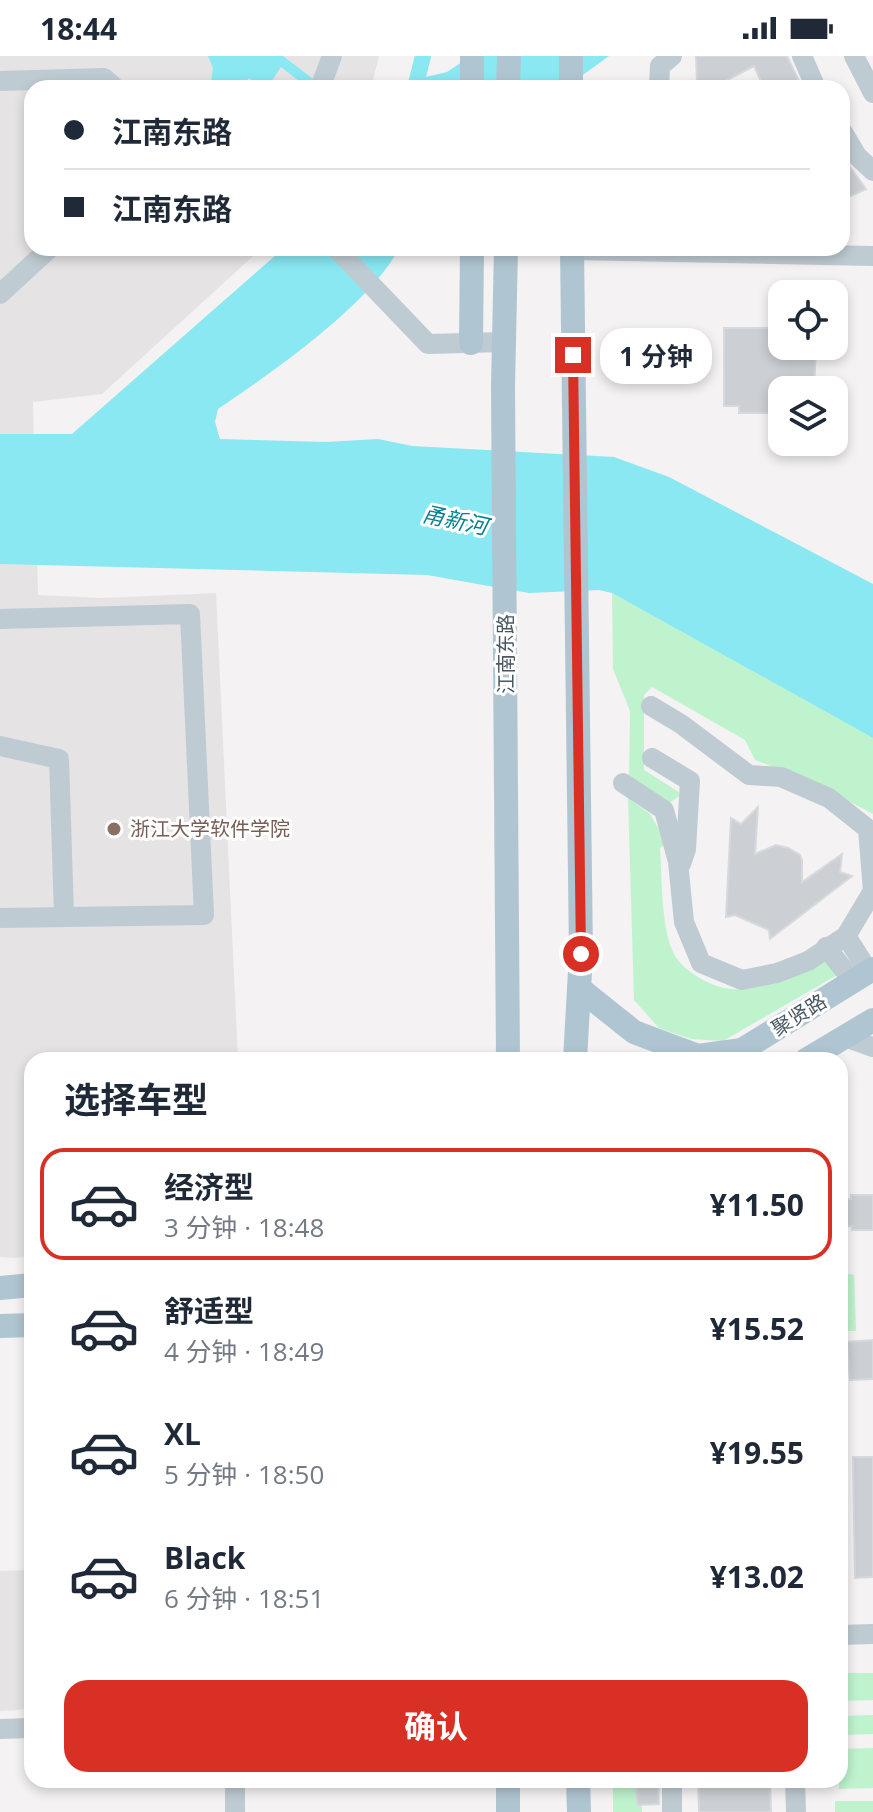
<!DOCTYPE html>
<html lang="zh">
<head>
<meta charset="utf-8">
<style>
	:root { --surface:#fff; --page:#f6f6f7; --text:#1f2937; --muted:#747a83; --line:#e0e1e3; --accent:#d93025 }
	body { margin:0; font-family:"Open Sans","Noto Sans SC",sans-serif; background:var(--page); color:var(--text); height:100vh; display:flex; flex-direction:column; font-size:30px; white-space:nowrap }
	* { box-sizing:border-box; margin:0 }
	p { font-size:26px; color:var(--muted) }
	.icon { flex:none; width:44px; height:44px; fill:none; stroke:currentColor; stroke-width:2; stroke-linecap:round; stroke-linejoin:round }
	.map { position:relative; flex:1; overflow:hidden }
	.details { position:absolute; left:24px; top:996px; width:824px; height:736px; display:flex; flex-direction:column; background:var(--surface); border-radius:24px; box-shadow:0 4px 12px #0003 }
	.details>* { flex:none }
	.top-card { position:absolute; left:24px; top:24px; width:826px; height:176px; border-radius:24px; box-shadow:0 4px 12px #0003; display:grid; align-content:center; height:176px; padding:0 40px; background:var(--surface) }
	.tools { position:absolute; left:768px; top:224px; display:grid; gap:16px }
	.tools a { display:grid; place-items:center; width:80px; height:80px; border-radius:16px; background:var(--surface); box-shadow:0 4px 12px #0003; font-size:40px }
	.end { position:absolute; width:36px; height:36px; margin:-18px; border:10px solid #d93025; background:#fff; box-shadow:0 0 0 4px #fff }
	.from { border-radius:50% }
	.bubble { position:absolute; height:56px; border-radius:24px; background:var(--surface); box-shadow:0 4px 12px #0003; font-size:26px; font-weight:700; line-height:56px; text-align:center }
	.top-card b { display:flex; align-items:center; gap:28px; height:76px; font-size:30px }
	.top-card b+b { border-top:2px solid var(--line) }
	.top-card i { width:20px; height:20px; background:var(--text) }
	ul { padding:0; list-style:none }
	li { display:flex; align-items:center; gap:24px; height:112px; margin:0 16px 12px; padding:0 24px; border:4px solid transparent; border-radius:24px }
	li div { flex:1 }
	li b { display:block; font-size:30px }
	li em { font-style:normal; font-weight:700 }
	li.current { border-color:var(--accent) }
	li>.icon { width:72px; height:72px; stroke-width:1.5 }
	h2 { padding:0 40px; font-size:36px; line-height:96px }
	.action { display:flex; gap:16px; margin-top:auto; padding:16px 40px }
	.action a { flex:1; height:92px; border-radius:24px; background:var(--accent); color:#fff; font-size:32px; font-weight:700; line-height:92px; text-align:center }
	.status { display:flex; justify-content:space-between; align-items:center; height:56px; padding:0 40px; background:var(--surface); direction:ltr }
	.status svg { height:22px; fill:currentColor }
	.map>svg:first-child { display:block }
	.education { fill:#e5e3e4 }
	.green { fill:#bff3ce }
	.water { fill:#89e8f2 }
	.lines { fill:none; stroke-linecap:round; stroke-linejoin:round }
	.canal { stroke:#89e8f2; stroke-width:16 }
	.building { fill:#ccd0d4; stroke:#d6d9dd; stroke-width:2 }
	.minor { stroke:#bfcbd2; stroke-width:20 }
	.major { stroke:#b0c5d2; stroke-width:24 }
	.route { stroke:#d93025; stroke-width:10 }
	.education-dot { fill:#8d6e63; stroke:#fff; stroke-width:3 }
	.labels { text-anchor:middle; stroke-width:6; stroke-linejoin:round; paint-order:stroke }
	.street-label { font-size:20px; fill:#485861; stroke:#fff }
	.education-label { font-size:20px; fill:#785e54; stroke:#fff; text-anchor:start }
	.water-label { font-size:22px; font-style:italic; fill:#06818f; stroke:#fff }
</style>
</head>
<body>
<div class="status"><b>18:44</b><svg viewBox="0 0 49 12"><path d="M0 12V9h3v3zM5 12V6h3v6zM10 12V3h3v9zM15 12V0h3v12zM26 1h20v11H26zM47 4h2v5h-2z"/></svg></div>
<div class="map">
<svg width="873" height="1756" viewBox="0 0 873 1756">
	<rect width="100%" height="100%" fill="#f4f2f2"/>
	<g class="education">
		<path d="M0 0H379L371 32H32V192H262L102 338 33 346 38 539 103 542 216 537 238 1004H32V1199L16 1202 0 1201Z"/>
		<path d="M32 1514V1653L0 1655V1515Z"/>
	</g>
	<g class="green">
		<path d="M612 537 873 682V758L813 726 755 704 745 684 652 631 644 639V714L682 738 668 748 629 725 630 655 613 613Z"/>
		<path d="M628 742 650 758 667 787 660 792C662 821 661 871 673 896 679 909 692 918 705 925 750 948 790 918 830 895L839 918 723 985 691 983 659 972 634 944Z"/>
		<path d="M840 1217 854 1219 856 1275H842Z"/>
		<path d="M840 1398H842L844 1532H840Z"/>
		<path d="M840 1609H845V1617H873V1644L840 1645Z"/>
		<path d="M873 1659V1678L840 1679V1660Z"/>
		<path d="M873 1692V1732L839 1733 840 1693Z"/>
		<path d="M613 1724H636L637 1748 642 1749V1756H613Z"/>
		<path d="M873 1745V1756H835V1745Z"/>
	</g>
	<g class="water">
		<path d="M208 0H283L325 32H308L281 11 269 29 259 31 249 22 240 32 228 24 223 32H218L211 27 213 12Z"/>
		<path d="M471 0H609L565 32H399L400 27 447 16Z"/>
		<path d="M284 192H399C372 247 270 318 218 353L215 366 220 383 326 386 378 383 412 390 614 401 669 421 873 528V682L612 537 599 534 529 537 427 519 0 508V378H72Z"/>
	</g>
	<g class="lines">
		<path class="canal" d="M415 32 423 0"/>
	</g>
	<g class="building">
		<path d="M696 0H787L800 27 789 32H764L754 10 718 29 697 27Z"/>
		<path d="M842 100 866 133 842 144Z"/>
		<path d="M724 272H782V290L816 291 814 334H782V347H777V357H739V350H724Z"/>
		<path d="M758 751 755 798 776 789 788 792 800 799 802 804V826L842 798 840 816 852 820 770 883 769 874 735 859 726 861 731 762 741 768Z"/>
		<path d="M851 1139H873V1174H852V1170L840 1171V1143H851Z"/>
		<path d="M873 1284V1323L850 1324 847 1286Z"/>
		<path d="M853 1401H873V1521L855 1522Z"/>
		<path d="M636 1724H658L659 1748 637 1749Z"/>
		<path d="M698 1724H770L771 1756H699Z"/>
	</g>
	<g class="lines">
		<g class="minor">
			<path d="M802 0 816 32"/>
			<path d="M854 0 873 37"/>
			<path d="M0 25 104 22 115 32"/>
			<path d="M320 32 332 0"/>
			<path d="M659 32 660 10 672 0"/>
			<path d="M842 75 857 100 873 115"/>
			<path d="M336 192 428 288 504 286"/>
			<path d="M572 194 873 200"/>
			<path d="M0 238 50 192"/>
			<path d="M0 563 190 558 204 859 0 862"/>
			<path d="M651 650 681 668 749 719 781 721 829 742 868 773 873 835"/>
			<path d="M0 690 59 703 64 859"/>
			<path d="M652 702 690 725 686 793 681 808"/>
			<path d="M623 727 664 754 678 806 684 866 701 907 742 924 777 917 808 905 846 880 873 835"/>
			<path d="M846 880 869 916"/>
			<path d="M826 891 853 925"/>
			<path d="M845 981 873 991"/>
			<path d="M840 1579 873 1578"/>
			<path d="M0 1673 32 1672"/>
			<path d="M235 1724V1756"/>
			<path d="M672 1724V1756"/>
			<path d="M795 1724 796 1756"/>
		</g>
		<g class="major">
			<path d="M571 0V32"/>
			<path d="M472 32V0"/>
			<path d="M508 32 509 0"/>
			<path d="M506 192 503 331 508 1004"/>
			<path d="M572 192 581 898 575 1004"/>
			<path d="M471 287 472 192"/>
			<path d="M579 932 634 976 698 1000 742 994"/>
			<path d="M729 1002 873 913"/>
			<path d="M806 1004 873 964"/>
			<path d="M0 1232 32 1229"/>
			<path d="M0 1270 32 1269"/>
			<path d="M508 1724V1756"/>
			<path d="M578 1724 579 1756"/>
		</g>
	</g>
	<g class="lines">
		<path class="route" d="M573 299 581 898"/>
	</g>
	<circle class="education-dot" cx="114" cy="773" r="8"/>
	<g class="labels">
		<g class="street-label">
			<text transform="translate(506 598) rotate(-90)" y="7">江南东路</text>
			<text transform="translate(799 959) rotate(-32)" y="7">聚贤路</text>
		</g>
		<g class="education-label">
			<text x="130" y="780">浙江大学软件学院</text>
		</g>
		<g class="water-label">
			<text transform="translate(455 464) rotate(12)" y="8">甬新河</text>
		</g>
	</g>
</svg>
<div class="tools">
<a><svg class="icon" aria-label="locate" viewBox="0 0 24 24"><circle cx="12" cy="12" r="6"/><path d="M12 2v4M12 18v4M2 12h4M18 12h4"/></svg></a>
<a><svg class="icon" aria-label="layers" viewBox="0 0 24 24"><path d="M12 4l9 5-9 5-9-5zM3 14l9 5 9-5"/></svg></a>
</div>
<i class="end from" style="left:581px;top:898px"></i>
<i class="end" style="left:573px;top:299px"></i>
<div class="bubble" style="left:600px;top:272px;width:112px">1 分钟</div>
<div class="top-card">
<b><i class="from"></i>江南东路</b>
<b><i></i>江南东路</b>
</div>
<section class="details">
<h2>选择车型</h2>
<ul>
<li class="current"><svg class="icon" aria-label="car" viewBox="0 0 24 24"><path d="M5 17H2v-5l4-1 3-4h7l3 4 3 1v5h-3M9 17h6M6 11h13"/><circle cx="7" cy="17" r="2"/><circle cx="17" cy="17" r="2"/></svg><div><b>经济型</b><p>3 分钟 · 18:48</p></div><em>¥11.50</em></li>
<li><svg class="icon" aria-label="car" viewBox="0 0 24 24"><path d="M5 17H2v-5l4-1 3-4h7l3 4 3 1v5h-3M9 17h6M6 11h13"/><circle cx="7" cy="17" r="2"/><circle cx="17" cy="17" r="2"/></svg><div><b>舒适型</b><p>4 分钟 · 18:49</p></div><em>¥15.52</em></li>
<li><svg class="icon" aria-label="car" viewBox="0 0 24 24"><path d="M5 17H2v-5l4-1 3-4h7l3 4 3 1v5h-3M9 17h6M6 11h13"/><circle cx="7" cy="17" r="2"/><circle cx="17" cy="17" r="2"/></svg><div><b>XL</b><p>5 分钟 · 18:50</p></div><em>¥19.55</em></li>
<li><svg class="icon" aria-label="car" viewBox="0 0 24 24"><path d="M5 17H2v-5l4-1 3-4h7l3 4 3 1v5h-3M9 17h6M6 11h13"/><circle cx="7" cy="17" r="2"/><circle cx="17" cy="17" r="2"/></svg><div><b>Black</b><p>6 分钟 · 18:51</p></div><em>¥13.02</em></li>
</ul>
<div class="action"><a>确认</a></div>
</section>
</div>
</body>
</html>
